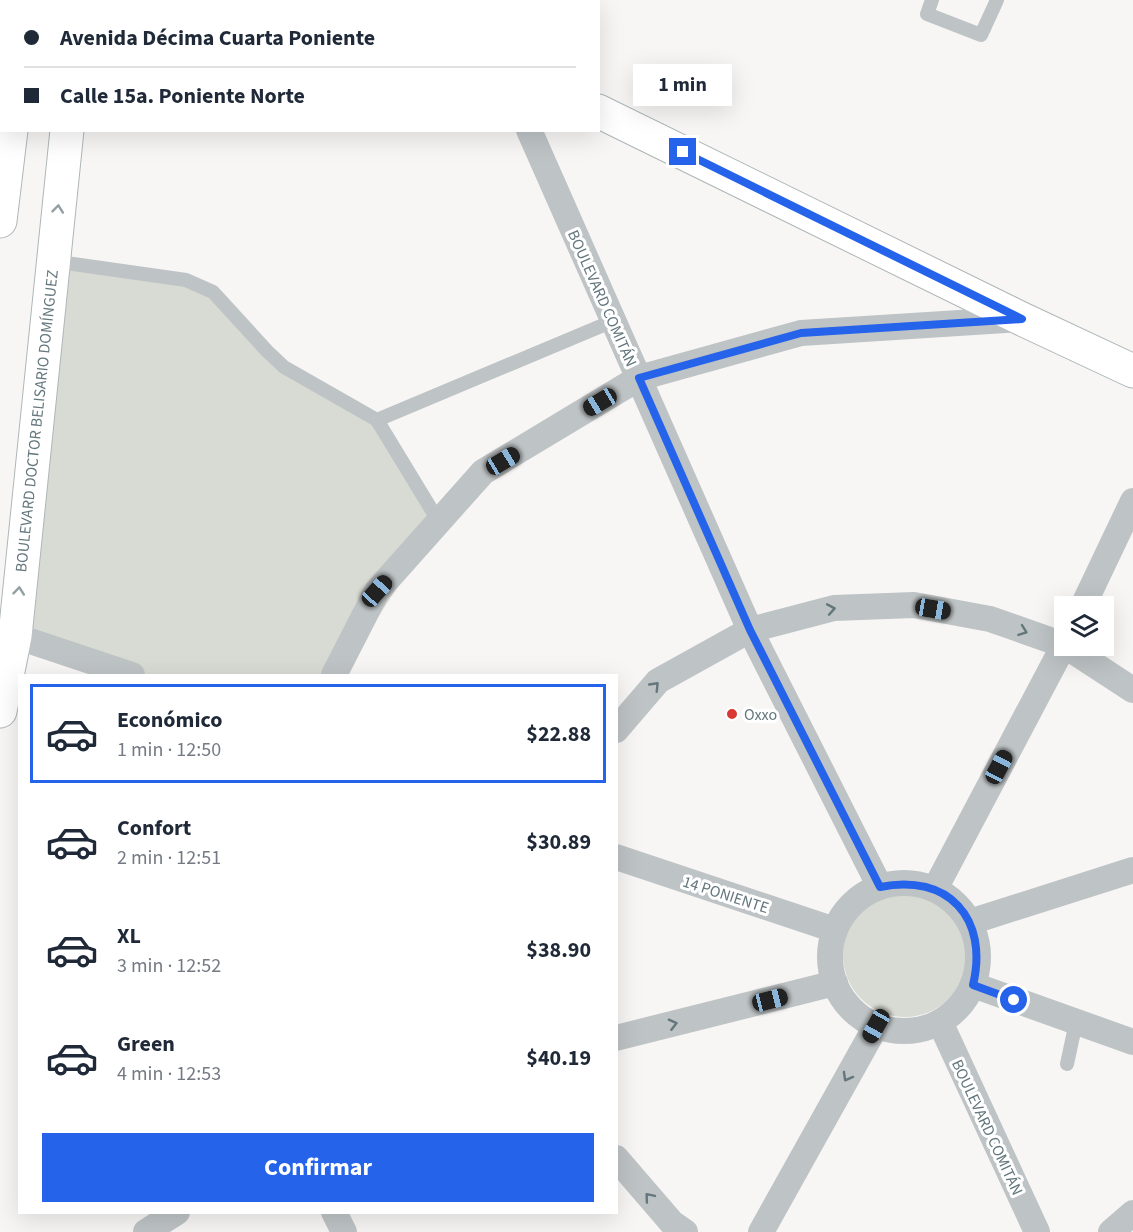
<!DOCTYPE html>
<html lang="es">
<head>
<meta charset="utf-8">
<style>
	:root { --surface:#fff; --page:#f6f6f7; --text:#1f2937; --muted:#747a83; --line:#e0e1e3; --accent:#2563eb }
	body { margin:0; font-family:"Source Sans 3",sans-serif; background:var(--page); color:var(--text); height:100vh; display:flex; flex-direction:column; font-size:22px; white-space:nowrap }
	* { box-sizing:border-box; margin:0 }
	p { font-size:20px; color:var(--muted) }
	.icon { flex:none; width:33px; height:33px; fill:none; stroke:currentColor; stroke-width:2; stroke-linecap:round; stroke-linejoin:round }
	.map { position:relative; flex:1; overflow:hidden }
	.drawer { position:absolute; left:18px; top:674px; width:600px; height:540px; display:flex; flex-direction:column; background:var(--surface); border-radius:0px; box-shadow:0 6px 24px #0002 }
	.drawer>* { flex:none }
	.guide { position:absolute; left:0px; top:0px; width:600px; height:132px; box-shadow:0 6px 24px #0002; display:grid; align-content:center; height:132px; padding:0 24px; background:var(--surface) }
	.tools { position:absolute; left:1054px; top:596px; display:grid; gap:12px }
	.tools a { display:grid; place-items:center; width:60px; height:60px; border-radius:0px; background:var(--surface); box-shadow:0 6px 24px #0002; font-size:30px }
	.end { position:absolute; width:27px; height:27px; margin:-14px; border:8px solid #2563eb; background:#fff; box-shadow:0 0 0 3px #fff }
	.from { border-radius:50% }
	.bubble { position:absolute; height:42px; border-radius:0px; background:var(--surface); box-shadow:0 6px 24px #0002; font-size:20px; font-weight:700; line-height:42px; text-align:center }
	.car { position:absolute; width:18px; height:36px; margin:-18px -9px; border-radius:8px; box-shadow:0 0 4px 2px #0007; background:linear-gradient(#222 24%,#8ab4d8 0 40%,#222 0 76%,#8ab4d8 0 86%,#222 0) }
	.guide b { display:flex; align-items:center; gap:21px; height:57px; font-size:22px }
	.guide b+b { border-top:2px solid var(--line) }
	.guide i { width:15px; height:15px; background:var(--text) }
	ul { padding:10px 0 0; list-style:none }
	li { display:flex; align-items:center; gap:18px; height:99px; margin:0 12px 9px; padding:0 12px; border:3px solid transparent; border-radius:0px }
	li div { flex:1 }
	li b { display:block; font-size:22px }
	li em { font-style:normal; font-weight:700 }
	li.active { border-color:var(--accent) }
	li>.icon { width:54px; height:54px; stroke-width:1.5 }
	.action { display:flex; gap:12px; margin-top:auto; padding:12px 24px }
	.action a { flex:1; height:69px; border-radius:0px; background:var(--accent); color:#fff; font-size:24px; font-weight:700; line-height:69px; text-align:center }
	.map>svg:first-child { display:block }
	.green { fill:#d8dbd3 }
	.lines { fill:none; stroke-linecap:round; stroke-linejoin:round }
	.secondary-casing { stroke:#aeb6b8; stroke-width:35 }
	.primary-casing { stroke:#afb6b8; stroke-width:35 }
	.lane { stroke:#bec3c5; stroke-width:14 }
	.street { stroke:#bec3c5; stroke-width:26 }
	.secondary { stroke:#fff; stroke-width:33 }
	.primary { stroke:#fff; stroke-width:33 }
	.oneway { stroke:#92a0a4 }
	.oneway2 { stroke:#64777d }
	.route { stroke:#2563eb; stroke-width:8 }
	.poi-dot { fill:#d93732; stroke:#fff; stroke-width:2 }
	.labels { text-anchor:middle; stroke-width:6; stroke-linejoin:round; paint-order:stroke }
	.street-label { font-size:16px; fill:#64777d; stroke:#fff }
	.poi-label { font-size:16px; fill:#64777d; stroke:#fff; text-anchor:start }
</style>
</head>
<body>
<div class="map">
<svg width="1133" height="1232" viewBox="0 0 1133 1232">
	<rect width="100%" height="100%" fill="#f7f6f4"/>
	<g class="green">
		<path d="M52 261 213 292 267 351 377 420 439 522 341 675H132L15 636Z"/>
		<circle cx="905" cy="955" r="62"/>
	</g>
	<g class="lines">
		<defs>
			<g id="secondary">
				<path d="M365 0 368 2"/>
				<path d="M598 111 1022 319 1133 371"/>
			</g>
			<g id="primary">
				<path d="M27 2V0"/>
				<path d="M82 2V0"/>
				<path d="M0 221 11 130"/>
				<path d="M0 711 15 636 67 130"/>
			</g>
		</defs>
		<use href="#secondary" class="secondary-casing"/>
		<use href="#primary" class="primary-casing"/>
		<g class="lane">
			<path d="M932 0 927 14 981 35 997 0"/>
			<path d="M52 261 186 280 213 292 267 351 284 367 377 420 613 321"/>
			<path d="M377 420 439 522"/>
			<path d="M1067 1064 1076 1022"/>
		</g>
		<g class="street">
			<path d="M529 130 750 630 880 887"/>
			<path d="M1083 606 1133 501"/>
			<path d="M0 633 15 636 132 675"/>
			<path d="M334 675 377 591 483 472 639 378 801 333 1022 319"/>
			<path d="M616 730 658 681 750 630 834 608 914 605 990 619 1064 645 1133 690"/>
			<path d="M616 857 835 930"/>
			<circle cx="904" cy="957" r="74"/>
			<path d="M935 889 1065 643"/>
			<path d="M970 922 1133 870"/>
			<path d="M973 985 1133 1042"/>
			<path d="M940 1022 1037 1232"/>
			<path d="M616 1038 835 983"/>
			<path d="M616 1158 672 1223 685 1232"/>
			<path d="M334 1212 344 1232"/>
			<path d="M146 1232 177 1212"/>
			<path d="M761 1232 876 1026"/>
			<path d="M1111 1232 1133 1213"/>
		</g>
		<use href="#secondary" class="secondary"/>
		<use href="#primary" class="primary"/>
	</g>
	<defs><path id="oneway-chevron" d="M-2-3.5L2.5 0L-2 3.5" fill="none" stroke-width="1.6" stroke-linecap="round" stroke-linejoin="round" transform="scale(1.5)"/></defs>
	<g class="oneway">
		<use href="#oneway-chevron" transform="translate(58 209) rotate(-84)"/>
		<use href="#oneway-chevron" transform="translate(19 591) rotate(-84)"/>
	</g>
	<g class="oneway2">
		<use href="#oneway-chevron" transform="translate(831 609) rotate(-10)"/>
		<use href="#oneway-chevron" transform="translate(1023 631) rotate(20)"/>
		<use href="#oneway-chevron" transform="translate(655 686) rotate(-46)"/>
		<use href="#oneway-chevron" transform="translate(673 1024) rotate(-14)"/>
		<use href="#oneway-chevron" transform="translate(847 1077) rotate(119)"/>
		<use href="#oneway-chevron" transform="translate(649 1197) rotate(-130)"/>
	</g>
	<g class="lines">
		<path class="route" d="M683 152 1022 319 801 333 639 378 750 630 880 887C948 873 989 918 973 985L1014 1000"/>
	</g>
	<circle class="poi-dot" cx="732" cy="714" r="6"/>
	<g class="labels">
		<g class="street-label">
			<text transform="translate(603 298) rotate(66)" y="6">BOULEVARD COMITÁN</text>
			<text transform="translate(36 421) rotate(-84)" y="6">BOULEVARD DOCTOR BELISARIO DOMÍNGUEZ</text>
			<text transform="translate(726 894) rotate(18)" y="6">14 PONIENTE</text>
			<text transform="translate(988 1127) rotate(65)" y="6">BOULEVARD COMITÁN</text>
		</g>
		<g class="poi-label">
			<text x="744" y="720">Oxxo</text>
		</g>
	</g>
</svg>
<div class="tools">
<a><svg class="icon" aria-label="layers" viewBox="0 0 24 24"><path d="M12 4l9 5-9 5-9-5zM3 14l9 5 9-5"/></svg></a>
</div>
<i class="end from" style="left:1014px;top:1000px"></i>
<i class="end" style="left:683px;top:152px"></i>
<div class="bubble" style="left:633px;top:64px;width:99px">1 min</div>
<i class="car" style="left:600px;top:402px;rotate:239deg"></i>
<i class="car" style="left:503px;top:461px;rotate:59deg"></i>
<i class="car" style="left:377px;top:591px;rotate:42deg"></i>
<i class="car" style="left:933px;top:609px;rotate:100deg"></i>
<i class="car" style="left:999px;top:767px;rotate:28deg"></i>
<i class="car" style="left:770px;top:1000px;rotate:76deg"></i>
<i class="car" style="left:876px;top:1026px;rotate:209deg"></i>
<div class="guide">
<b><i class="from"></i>Avenida Décima Cuarta Poniente</b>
<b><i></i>Calle 15a. Poniente Norte</b>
</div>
<section class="drawer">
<ul>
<li class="active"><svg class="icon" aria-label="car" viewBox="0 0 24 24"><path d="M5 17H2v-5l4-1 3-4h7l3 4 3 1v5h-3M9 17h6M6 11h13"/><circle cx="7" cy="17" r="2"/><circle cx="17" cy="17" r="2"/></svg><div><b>Económico</b><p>1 min · 12:50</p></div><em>$22.88</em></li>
<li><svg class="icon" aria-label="car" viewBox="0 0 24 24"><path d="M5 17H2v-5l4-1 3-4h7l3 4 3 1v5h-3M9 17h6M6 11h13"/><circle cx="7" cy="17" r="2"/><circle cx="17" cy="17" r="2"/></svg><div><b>Confort</b><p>2 min · 12:51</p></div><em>$30.89</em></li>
<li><svg class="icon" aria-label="car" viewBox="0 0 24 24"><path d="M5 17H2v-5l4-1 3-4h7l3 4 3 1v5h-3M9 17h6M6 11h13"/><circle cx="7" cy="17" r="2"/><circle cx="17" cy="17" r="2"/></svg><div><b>XL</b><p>3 min · 12:52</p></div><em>$38.90</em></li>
<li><svg class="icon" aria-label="car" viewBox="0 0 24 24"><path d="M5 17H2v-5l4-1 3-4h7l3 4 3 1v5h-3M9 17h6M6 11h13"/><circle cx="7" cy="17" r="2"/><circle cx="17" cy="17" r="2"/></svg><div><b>Green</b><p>4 min · 12:53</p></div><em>$40.19</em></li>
</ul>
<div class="action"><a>Confirmar</a></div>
</section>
</div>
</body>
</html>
